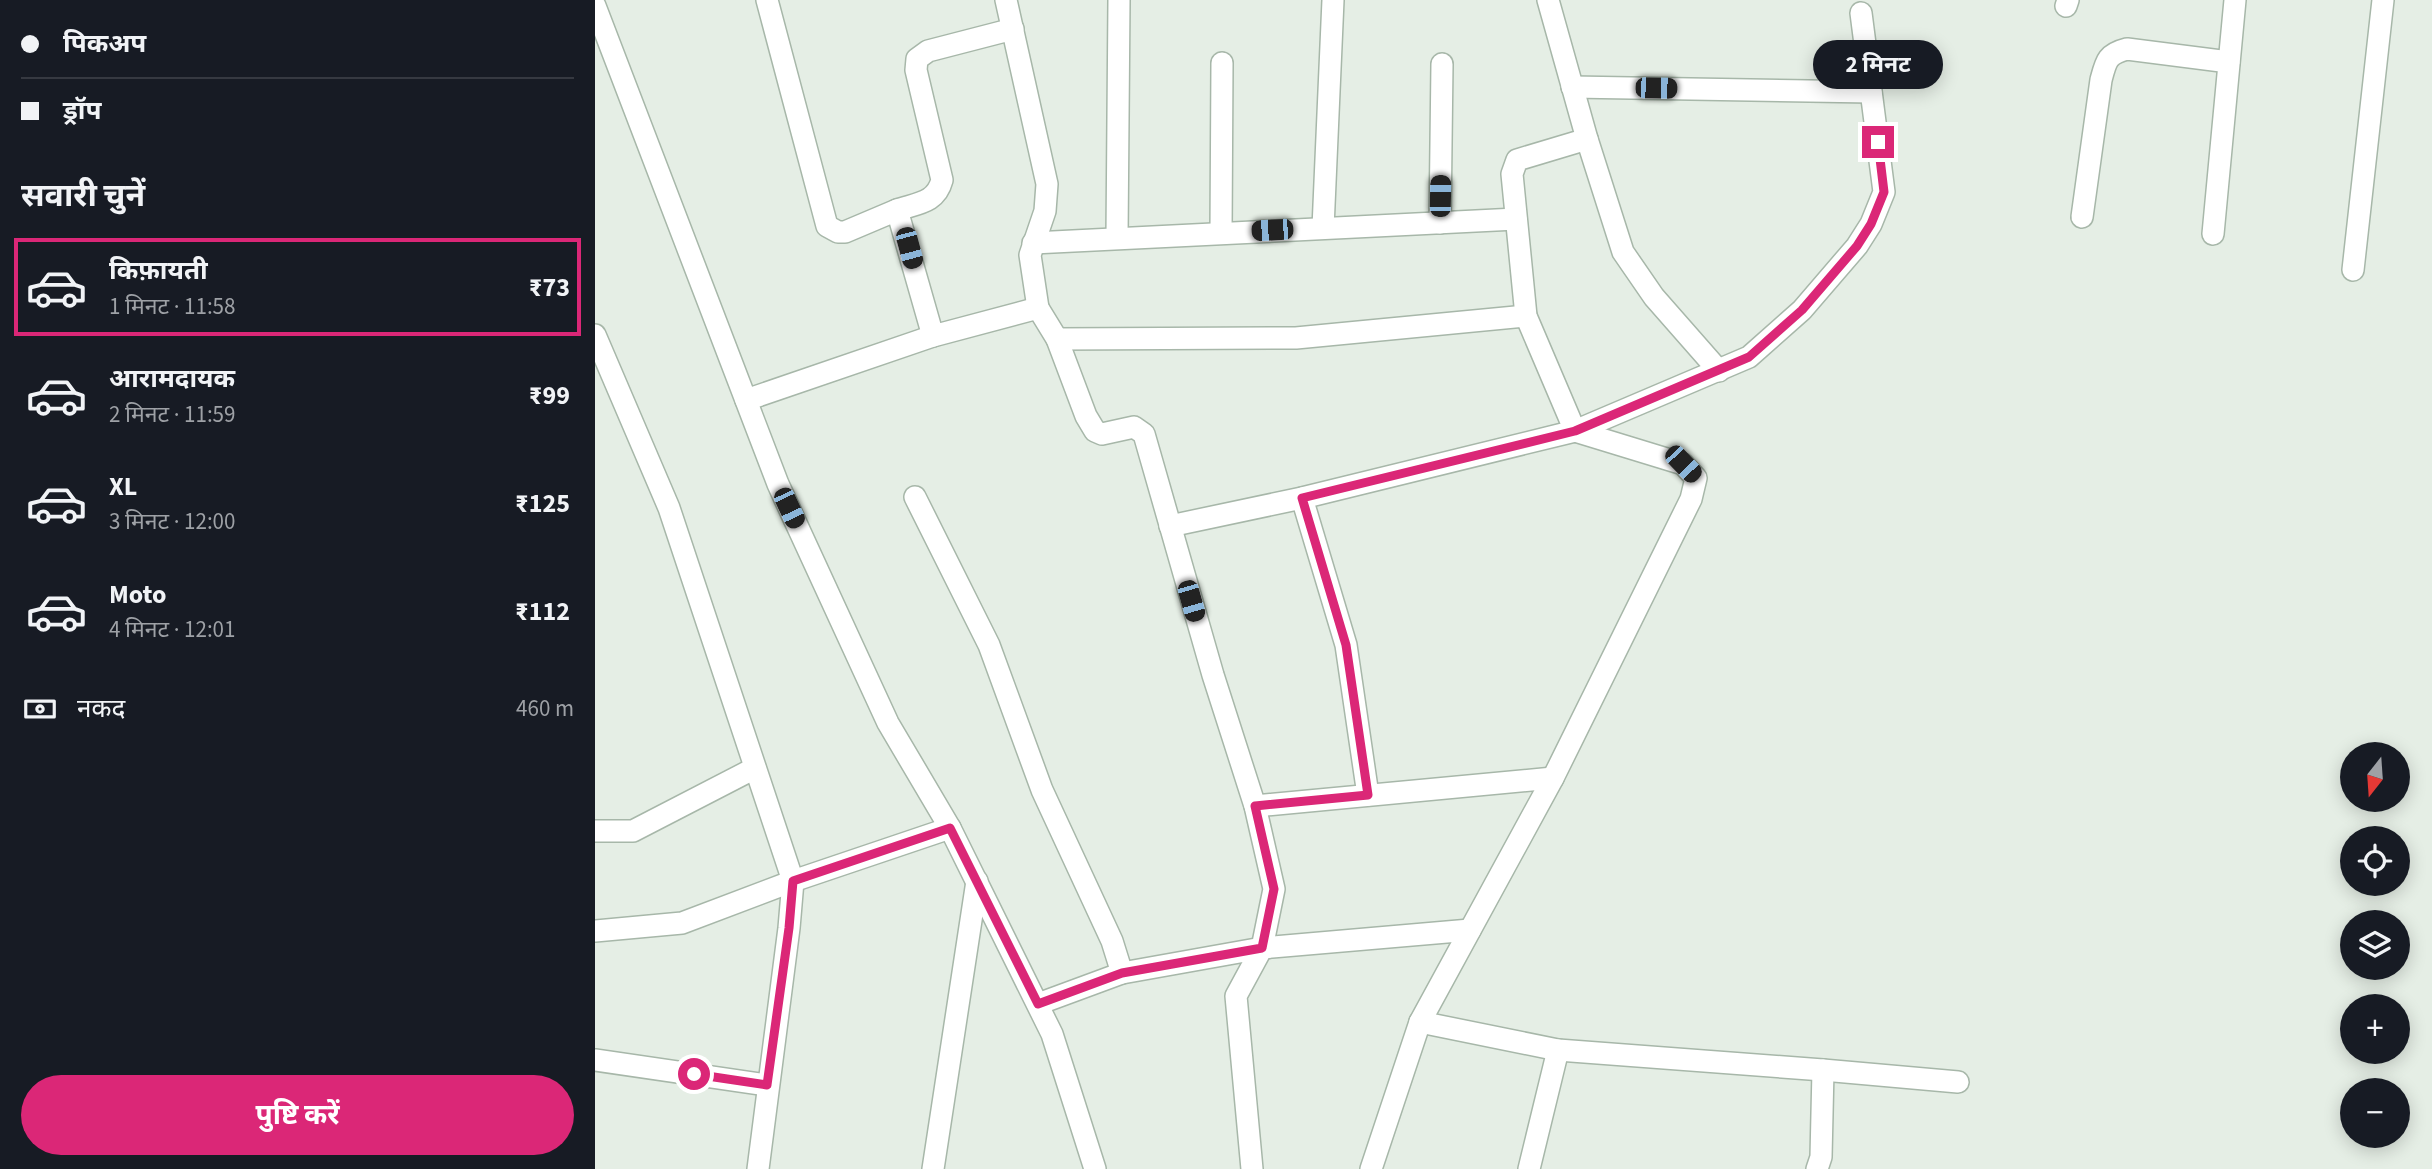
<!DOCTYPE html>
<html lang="hi">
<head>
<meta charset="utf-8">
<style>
	:root { --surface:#171b24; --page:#20242c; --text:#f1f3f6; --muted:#9ea1a6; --line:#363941; --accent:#db2777 }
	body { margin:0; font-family:"Source Sans 3","Noto Sans Devanagari",sans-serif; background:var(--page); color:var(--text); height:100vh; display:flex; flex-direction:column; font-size:26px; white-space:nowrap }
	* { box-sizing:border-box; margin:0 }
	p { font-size:23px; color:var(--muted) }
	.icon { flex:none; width:38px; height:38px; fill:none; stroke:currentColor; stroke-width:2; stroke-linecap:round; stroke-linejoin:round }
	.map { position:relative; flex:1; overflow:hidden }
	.drawer { display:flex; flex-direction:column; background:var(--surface); width:595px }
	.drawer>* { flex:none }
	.guide { display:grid; align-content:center; height:154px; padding:0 21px; background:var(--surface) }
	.needle { width:46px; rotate:197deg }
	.fabs { position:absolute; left:1745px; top:742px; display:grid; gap:14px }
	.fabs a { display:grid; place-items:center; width:70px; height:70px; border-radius:50%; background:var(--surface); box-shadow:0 4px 18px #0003; font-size:35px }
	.end { position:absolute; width:32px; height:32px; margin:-16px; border:9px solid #db2777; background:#fff; box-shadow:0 0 0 4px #fff }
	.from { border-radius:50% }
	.bubble { position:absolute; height:49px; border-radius:24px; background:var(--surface); box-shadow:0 4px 18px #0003; font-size:23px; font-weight:700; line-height:49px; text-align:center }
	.car { position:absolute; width:21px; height:42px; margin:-21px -10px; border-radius:9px; box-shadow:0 0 5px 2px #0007; background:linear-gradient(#222 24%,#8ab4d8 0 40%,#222 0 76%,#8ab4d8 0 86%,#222 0) }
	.guide b { display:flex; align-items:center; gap:24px; height:66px; font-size:26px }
	.guide b+b { border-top:2px solid var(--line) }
	.guide i { width:18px; height:18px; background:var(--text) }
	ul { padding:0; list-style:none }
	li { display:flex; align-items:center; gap:21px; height:98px; margin:0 14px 10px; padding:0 7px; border:4px solid transparent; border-radius:0px }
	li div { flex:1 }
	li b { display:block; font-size:26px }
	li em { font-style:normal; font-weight:700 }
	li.on { border-color:var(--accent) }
	li>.icon { width:63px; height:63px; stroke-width:1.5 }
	h2 { padding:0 21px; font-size:32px; line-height:84px }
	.pay { display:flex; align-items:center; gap:18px; height:77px; padding:0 21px; font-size:26px }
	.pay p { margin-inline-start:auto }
	.action { display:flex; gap:14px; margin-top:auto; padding:14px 21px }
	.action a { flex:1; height:80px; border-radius:42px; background:var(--accent); color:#fff; font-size:28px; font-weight:700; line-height:80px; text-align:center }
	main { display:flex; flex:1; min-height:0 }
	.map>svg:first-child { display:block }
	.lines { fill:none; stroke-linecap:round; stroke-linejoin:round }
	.minor-casing { stroke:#a7b7a9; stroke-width:24 }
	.minor { stroke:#fff; stroke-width:21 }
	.route { stroke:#db2777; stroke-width:9 }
</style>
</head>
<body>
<main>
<section class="drawer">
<div class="guide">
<b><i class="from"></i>पिकअप</b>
<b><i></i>ड्रॉप</b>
</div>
<h2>सवारी चुनें</h2>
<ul>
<li class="on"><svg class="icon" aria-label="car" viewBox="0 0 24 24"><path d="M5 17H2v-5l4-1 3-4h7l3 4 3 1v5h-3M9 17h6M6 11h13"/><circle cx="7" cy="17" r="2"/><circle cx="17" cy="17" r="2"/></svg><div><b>किफ़ायती</b><p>1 मिनट · 11:58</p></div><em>₹73</em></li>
<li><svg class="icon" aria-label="car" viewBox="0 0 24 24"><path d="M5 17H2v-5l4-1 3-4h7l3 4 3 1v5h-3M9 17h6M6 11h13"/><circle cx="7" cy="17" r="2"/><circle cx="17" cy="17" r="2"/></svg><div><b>आरामदायक</b><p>2 मिनट · 11:59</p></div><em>₹99</em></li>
<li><svg class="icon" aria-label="car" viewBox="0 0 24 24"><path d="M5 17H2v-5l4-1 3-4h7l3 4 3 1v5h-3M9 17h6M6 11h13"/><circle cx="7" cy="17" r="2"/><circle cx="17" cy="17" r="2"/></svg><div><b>XL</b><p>3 मिनट · 12:00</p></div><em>₹125</em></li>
<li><svg class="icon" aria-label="car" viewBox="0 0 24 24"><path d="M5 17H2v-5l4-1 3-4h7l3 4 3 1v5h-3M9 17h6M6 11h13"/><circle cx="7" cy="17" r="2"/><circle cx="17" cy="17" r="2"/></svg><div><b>Moto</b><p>4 मिनट · 12:01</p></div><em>₹112</em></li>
</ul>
<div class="pay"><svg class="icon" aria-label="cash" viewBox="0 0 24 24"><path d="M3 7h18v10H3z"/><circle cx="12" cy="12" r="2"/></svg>नकद<p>460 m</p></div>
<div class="action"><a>पुष्टि करें</a></div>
</section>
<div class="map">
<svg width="1837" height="1169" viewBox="0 0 1837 1169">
	<rect width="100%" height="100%" fill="#e5eee5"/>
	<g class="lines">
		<defs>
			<g id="minor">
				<path d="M172 0 232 226 243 232H250L302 210 338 336 443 308 462 339 491 416 500 431 507 434 539 427 549 434 618 675 660 806 679 889 667 948 641 996 657 1169"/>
				<path d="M411 0 452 184 450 211 435 255 443 308"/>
				<path d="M0 6 183 484 293 723 355 828 457 1034 500 1169"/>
				<path d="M1471 6 1473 0"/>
				<path d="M977 87 1276 92"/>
				<path d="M992 139 1028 252 1059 297 1124 371"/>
				<path d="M302 210C323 203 341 203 347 180L321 70 322 59 333 51 418 29"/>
				<path d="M1487 217 1506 80C1511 61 1512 54 1532 49L1634 62"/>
				<path d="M845 223 847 64"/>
				<path d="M728 228 738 0"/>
				<path d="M626 233 627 63"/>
				<path d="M1618 234 1640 0"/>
				<path d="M522 237 524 0"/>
				<path d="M438 243 921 219"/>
				<path d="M1758 270 1788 0"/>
				<path d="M0 335 74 508 198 881 194 928 163 1169"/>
				<path d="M462 339 701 338 931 316"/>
				<path d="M151 400 338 336"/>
				<path d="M320 497 394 645 447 790 517 941 527 973 443 1004"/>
				<path d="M707 498 751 645 773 795"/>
				<path d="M575 526 707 498 980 431 1154 357 1207 310 1262 246 1276 224 1289 192 1266 13"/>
				<path d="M660 806 958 778"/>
				<path d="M0 831H38L160 768"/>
				<path d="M0 931 87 923 198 881 355 828"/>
				<path d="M527 973 667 948 875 930"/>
				<path d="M825 1022 963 1050 1228 1070 1363 1082"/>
				<path d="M0 1060 172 1085"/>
				<path d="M338 1169 382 881"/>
				<path d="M776 1169 825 1022 958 778 1096 499 1101 478 1088 464 980 431 931 316 917 174 922 160 992 139 953 0"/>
				<path d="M934 1169 963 1050"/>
				<path d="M1222 1169 1226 1157 1228 1070"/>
			</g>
		</defs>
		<use href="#minor" class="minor-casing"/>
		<use href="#minor" class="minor"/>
	</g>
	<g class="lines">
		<path class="route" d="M99 1074 172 1085 194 928 198 881 355 828 443 1004 527 973 667 948 679 889 660 806 773 795 751 645 707 498 980 431 1154 357 1207 310 1262 246 1276 224 1289 192 1283 142"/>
	</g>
</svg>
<div class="fabs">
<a><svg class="needle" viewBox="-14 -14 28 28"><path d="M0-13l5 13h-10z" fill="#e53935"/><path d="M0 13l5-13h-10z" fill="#9ea1a6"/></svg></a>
<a><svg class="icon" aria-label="locate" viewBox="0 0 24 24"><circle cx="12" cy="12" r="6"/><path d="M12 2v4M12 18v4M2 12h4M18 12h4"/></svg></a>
<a><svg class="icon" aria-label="layers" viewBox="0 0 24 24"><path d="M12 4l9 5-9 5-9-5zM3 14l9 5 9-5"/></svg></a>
<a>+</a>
<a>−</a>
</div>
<i class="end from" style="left:99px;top:1074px"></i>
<i class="end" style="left:1283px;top:142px"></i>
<div class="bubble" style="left:1218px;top:40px;width:130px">2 मिनट</div>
<i class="car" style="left:1061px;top:88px;rotate:91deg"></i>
<i class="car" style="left:845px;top:196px;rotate:1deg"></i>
<i class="car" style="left:677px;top:230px;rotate:267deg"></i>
<i class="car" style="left:314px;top:248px;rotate:165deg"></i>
<i class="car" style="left:1088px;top:464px;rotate:136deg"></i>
<i class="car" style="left:194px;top:508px;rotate:155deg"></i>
<i class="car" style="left:596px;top:601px;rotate:164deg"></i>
</div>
</main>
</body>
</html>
